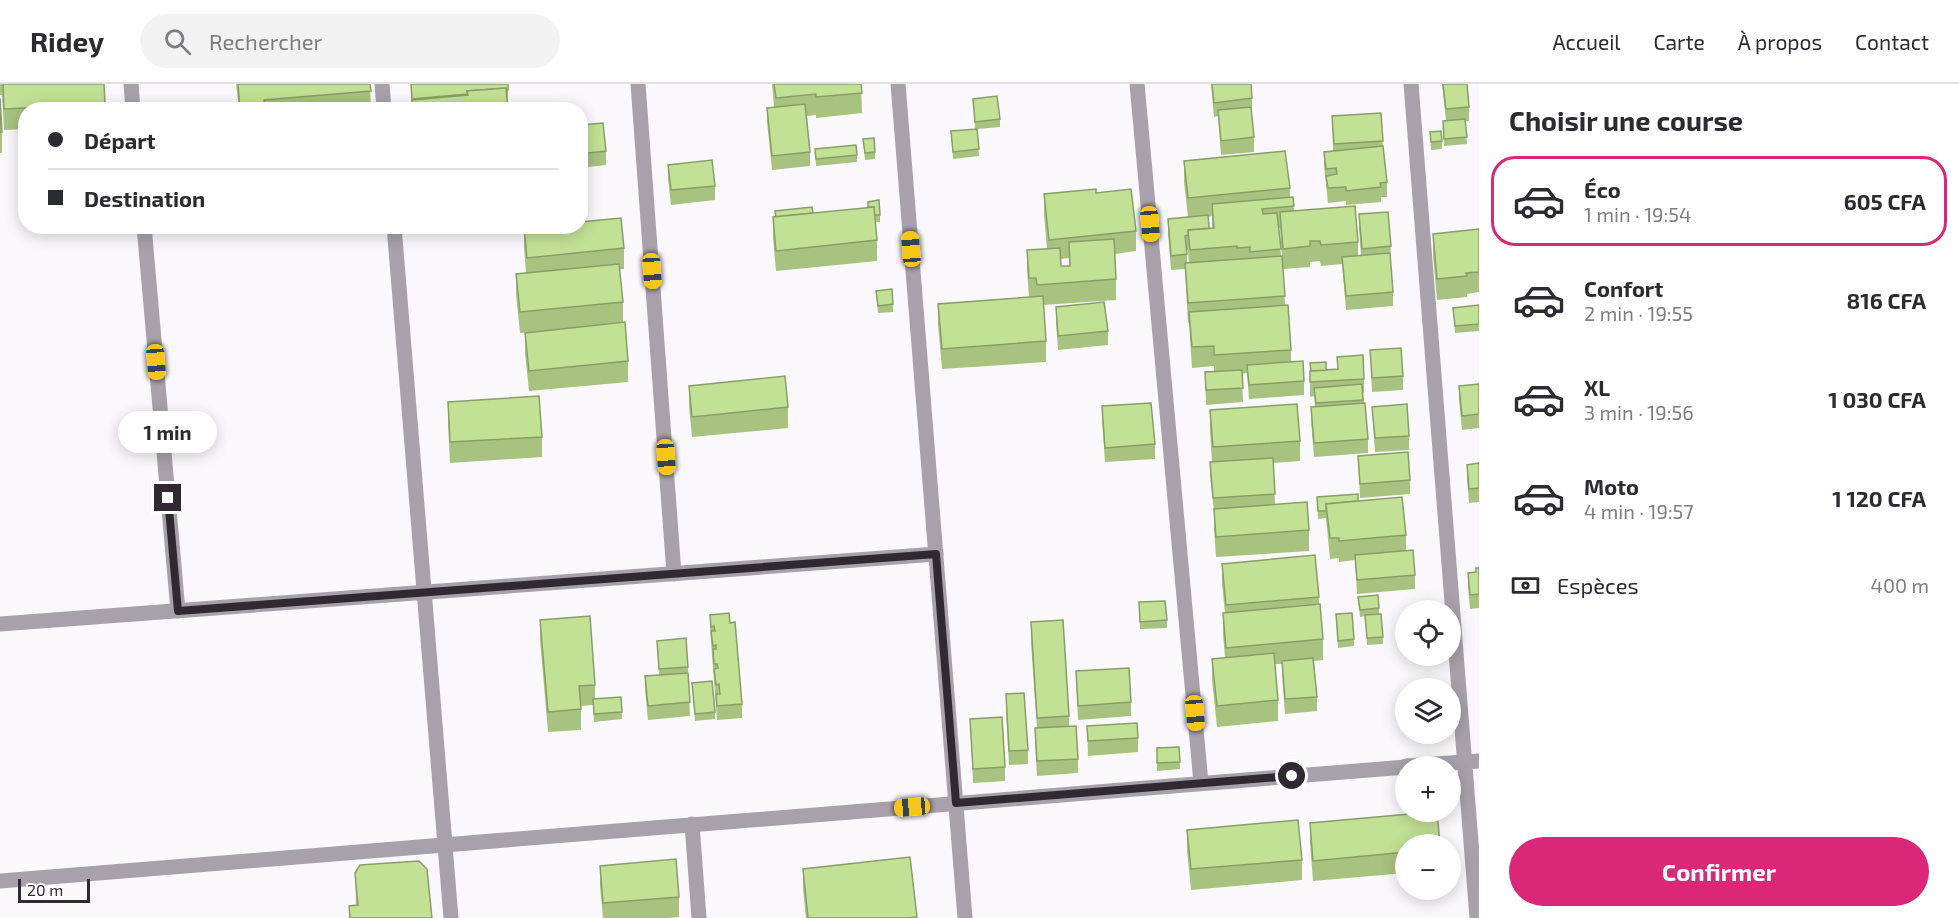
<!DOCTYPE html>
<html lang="fr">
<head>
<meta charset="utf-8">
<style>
	:root { --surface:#fff; --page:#f2f2f3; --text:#2b2b33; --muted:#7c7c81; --line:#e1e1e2; --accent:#db2777 }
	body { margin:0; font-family:"Exo 2",sans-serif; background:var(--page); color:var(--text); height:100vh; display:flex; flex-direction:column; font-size:22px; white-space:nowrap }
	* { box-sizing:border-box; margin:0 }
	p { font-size:20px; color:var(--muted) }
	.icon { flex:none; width:33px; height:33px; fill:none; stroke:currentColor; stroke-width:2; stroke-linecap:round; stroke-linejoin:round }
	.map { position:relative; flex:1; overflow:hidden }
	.details { display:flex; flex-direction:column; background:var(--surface); width:480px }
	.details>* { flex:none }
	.hud { position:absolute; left:18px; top:18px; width:570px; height:132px; border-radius:24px; box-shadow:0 3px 15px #0003; display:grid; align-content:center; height:132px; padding:0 30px; background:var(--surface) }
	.controls { position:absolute; left:1395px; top:516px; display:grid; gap:12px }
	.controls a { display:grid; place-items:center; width:66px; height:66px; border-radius:50%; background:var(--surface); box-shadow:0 3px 15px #0003; font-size:30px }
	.scale { position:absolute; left:18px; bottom:15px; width:72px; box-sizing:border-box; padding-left:6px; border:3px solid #302932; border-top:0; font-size:16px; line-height:21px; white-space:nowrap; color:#302932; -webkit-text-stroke:4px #fff; paint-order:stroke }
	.end { position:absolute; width:27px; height:27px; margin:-14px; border:8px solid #302932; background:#fff; box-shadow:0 0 0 3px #fff }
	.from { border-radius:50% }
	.bubble { position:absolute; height:42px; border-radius:21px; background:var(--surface); box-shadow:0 3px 15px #0003; font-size:20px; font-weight:700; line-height:42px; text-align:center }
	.car { position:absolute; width:18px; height:36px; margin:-18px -9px; border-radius:8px; box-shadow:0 0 4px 2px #0007; background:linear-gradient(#f5c518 24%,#345 0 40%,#f5c518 0 76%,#345 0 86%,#f5c518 0) }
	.hud b { display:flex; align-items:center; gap:21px; height:57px; font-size:22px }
	.hud b+b { border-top:2px solid var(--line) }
	.hud i { width:15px; height:15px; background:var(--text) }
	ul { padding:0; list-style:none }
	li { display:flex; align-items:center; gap:18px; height:90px; margin:0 12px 9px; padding:0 18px; border:3px solid transparent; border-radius:24px }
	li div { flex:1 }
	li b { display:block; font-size:22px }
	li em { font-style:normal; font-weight:700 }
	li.selected { border-color:var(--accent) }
	li>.icon { width:54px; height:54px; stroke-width:1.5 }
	h2 { padding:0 30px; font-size:27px; line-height:72px }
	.pay { display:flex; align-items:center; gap:15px; height:66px; padding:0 30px; font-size:22px }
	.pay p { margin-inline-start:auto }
	.button { display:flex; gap:12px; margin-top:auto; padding:12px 30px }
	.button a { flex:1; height:69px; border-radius:36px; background:var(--accent); color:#fff; font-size:24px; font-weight:700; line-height:69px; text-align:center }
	header { display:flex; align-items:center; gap:36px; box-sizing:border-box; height:84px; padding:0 30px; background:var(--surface); border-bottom:2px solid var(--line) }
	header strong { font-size:28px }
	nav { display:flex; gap:33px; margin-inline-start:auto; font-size:21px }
	.search { width:420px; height:54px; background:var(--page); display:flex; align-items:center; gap:15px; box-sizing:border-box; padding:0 21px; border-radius:33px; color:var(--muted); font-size:22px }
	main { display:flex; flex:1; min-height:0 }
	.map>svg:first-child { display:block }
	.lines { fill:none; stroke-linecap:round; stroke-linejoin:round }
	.minor { stroke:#a8a1ab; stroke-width:15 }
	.wall { fill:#a8c280; fill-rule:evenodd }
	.building { fill:#c3e195; stroke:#889e68; stroke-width:1.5 }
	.route { stroke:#302932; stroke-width:8 }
</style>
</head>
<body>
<header>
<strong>Ridey</strong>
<div class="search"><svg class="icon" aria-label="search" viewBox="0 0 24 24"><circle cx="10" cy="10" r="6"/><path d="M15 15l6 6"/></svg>Rechercher</div>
<nav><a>Accueil</a><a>Carte</a><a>À propos</a><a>Contact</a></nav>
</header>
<main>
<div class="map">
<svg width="1479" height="834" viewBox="0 0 1479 834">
	<rect width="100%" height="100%" fill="#fbf8fd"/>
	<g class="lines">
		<g class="minor">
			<path d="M131 0 133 26"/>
			<path d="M382 0 384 26"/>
			<path d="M638 0 674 490"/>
			<path d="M898 0 965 834"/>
			<path d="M1137 0 1201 699"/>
			<path d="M1411 0 1477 834"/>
			<path d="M144 142 178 527"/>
			<path d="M394 142 451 834"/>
			<path d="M0 540 936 470"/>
			<path d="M1406 682 1479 677"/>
			<path d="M692 740 699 834"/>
			<path d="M0 797 1406 683"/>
		</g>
	</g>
	<g class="wall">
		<path d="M0 0H104L105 26H26V45L4 46 2 11H0Z"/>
		<path d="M236 0H370L371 26H239Z"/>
		<path d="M411 0 508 6V26H412Z"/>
		<path d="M772 0H861L862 29 816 34V31L807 32 810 68V82L772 86 767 38V24L774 23Z"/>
		<path d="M1211 0H1251L1252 14V29H1251L1254 53V68L1221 71 1218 32 1214 33Z"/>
		<path d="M1442 0H1467L1469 23V37H1465L1467 60 1444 62 1443 37H1446Z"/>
		<path d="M0 14 2 48V69H0Z"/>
		<path d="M973 15 1000 35V43L977 45 979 72 953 75 951 47 975 45Z"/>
		<path d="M1381 29 1383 62 1387 98V113H1381V118L1346 121V117L1328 119 1324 82V68L1333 67 1332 32Z"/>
		<path d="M580 41 606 67V81L580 84Z"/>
		<path d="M1430 48 1442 57V65L1431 66Z"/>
		<path d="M863 55 875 68V75L865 76Z"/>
		<path d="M815 65 857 71V78L816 82Z"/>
		<path d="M1184 77 1290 104V113H1293L1294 127 1358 158V171H1361L1359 145V130L1391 162 1390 176 1393 208V222L1346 226 1342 180 1321 182 1320 177 1310 178V183L1283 185 1285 221 1291 266V278L1304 297V311L1249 315 1247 289 1242 290 1243 318 1206 321 1205 288H1214V282L1192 284 1189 239H1188L1185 185 1171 186 1168 149V135L1188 133 1184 98ZM1212 132V144H1209L1208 133ZM1279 144H1280L1282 172H1281ZM1187 166H1188L1189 178 1187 179Z"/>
		<path d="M668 81 715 102V116L671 121 668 95Z"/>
		<path d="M1096 109 1136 147V167L1115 170 1116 195V216L1043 221 1046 257V278L942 285 938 240V220L1029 213 1027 186V166L1047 165 1044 131V110ZM1069 174V182H1061V175Z"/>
		<path d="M868 118 880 131V138H875L877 156V177L776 187 773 154V133H775V127L813 129 868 124Z"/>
		<path d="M526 142H580L624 164V185H620L623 218V238L628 277V298L529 307 525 269V249L583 243 520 249 516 210V190L526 189 524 164V144L526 143Z"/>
		<path d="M1479 145V208L1467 210V213L1437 216 1433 171V150Z"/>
		<path d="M876 207 893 220V228L878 229Z"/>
		<path d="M1479 221V247L1455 249 1453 224Z"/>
		<path d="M1056 223 1108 247V261L1058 266 1056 237Z"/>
		<path d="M1370 266 1403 292V306L1372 308Z"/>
		<path d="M1337 273 1364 295V309H1363L1368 355V369L1314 373 1311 337V323H1315L1314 312 1310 313V279L1326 286 1337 285Z"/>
		<path d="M1479 300V344L1462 346 1459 316V302Z"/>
		<path d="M689 302 788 323V344L692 353 689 323Z"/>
		<path d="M448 318 542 353V373L450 379 448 338Z"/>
		<path d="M1102 322 1155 360V375L1105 378 1102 336Z"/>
		<path d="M1372 323 1409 352V366L1375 368Z"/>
		<path d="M1210 326 1300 357V377L1273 379 1275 420 1309 446V467L1216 473 1214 445V428L1210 392V378H1212L1210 347Z"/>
		<path d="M1358 372 1410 396V410L1360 414Z"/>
		<path d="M1479 379V418L1469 419 1467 395V381Z"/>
		<path d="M1317 413 1358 417 1406 451V467L1415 491V505L1357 510 1355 476 1339 478V474L1330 475 1326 434 1318 435Z"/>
		<path d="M1222 480 1319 513V521L1323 555V576L1314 577 1317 613V627L1285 630 1282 591V580H1275L1278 616V637L1217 643 1212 596V575L1225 574 1223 550V529H1225L1222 500Z"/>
		<path d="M1479 484V524L1470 525 1468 503V489L1476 488Z"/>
		<path d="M1358 513 1379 524V530L1383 553V560L1367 561 1365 532 1360 533Z"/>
		<path d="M1139 518 1167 536V544L1140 545Z"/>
		<path d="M1336 530 1354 555V562L1338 564Z"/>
		<path d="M710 531 730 539 742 620V634L717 636 710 545Z"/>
		<path d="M540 536 595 601V615L621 613 622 635 594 638 593 621 581 622V646L548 648 540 556Z"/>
		<path d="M1031 538 1069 632V642L1078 675V689L1037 692 1035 658V644H1037L1031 559Z"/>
		<path d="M657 557 688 583 690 632 648 636 645 606V592L659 591Z"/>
		<path d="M1076 587 1131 618V632L1078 636Z"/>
		<path d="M692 599 715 628V635L695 637Z"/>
		<path d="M1006 610 1028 666V680L1009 681 1006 624Z"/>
		<path d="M970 635 1005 683V697L973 699Z"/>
		<path d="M1087 642 1138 654V668L1088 672Z"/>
		<path d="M1179 663 1180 685 1157 687V672Z"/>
		<path d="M1310 739 1406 760V789L1313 797 1310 759Z"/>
		<path d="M1187 746 1302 776V796L1191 806 1187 767Z"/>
		<path d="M910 773 917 834H806L803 805V785Z"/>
		<path d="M600 782 679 813V833L668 834H603L600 802Z"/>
		<path d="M355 789 432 834H349V822H356Z"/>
	</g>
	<g class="building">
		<path d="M3 0H104L105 20 4 25Z"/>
		<path d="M238 0H370L371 7 264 16 265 26H240Z"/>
		<path d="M411 0H508V6L507 7 506 4 467 7 468 10 412 15Z"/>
		<path d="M774 0H861L862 9 816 13V10L776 14Z"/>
		<path d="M1212 0H1251L1252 14 1214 19Z"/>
		<path d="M1443 0H1467L1469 23 1446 25Z"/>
		<path d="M506 4 508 26H412V16L468 11 467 7Z"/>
		<path d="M997 12 1000 35 975 38 973 15Z"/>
		<path d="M0 14 2 48H0Z"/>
		<path d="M805 20 810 68 772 72 767 24Z"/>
		<path d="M1251 23 1254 53 1221 57 1218 26Z"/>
		<path d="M1381 29 1383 57 1334 60 1332 32Z"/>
		<path d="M1465 35 1467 53 1444 55 1443 37Z"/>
		<path d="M603 39 606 67 580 70V41Z"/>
		<path d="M977 45 979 65 953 68 951 47Z"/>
		<path d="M1441 47 1442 57 1431 58 1430 48Z"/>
		<path d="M874 54 875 68 865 69 863 55Z"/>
		<path d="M856 61 857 71 816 75 815 65Z"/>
		<path d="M1383 62 1387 98 1380 99 1381 103 1346 107V103L1328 104 1326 92 1337 90 1336 84 1326 85 1324 68Z"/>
		<path d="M1285 67 1290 104 1188 114 1184 77Z"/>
		<path d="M712 76 715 102 671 106 668 81Z"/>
		<path d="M1096 105V109L1131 105 1136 147 1049 156 1044 110Z"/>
		<path d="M1293 113 1294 122 1262 125 1263 130 1277 129 1281 165 1250 168V163L1237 164V162L1190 166 1188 146 1214 144 1212 120Z"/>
		<path d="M879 116 880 131H874V123H868V118Z"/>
		<path d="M1355 122 1358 158 1321 161 1320 157H1310V162L1283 165 1280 128Z"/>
		<path d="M812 123 813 129 776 133 775 127Z"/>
		<path d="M874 123 877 156 776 167 773 133Z"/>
		<path d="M1388 128 1391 162 1362 165 1359 130Z"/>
		<path d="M1208 131 1209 144 1188 146V151L1185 152 1187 170 1171 172 1168 135Z"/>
		<path d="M621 134 624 164 527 174 524 144 534 142H580V138Z"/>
		<path d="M1479 145V188L1466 189 1467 192 1437 195 1433 150Z"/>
		<path d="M1114 155 1116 195 1037 201 1036 194H1029L1027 166 1060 164 1061 182H1070L1069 158Z"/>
		<path d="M1390 169 1393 208 1346 212 1342 173Z"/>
		<path d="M1282 172 1285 212 1188 219 1185 179Z"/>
		<path d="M619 180 623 218 520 228 516 190Z"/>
		<path d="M892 205 893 220 878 222 876 207Z"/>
		<path d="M1043 212 1046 257 942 265 938 220Z"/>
		<path d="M1104 218 1108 247 1058 252 1056 223Z"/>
		<path d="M1288 221 1291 266 1214 271V262L1192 263 1189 228Z"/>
		<path d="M1479 221V240L1455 242 1453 224Z"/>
		<path d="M625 238 628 277 529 287 525 249Z"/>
		<path d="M1401 264 1403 292 1372 294 1370 266Z"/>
		<path d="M1363 271 1364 295 1310 298V287L1338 285 1337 273Z"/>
		<path d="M1303 277 1304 297 1249 301 1247 281Z"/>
		<path d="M1326 278V286L1311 287 1310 279Z"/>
		<path d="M1242 286 1243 304 1206 306 1205 288Z"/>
		<path d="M785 292 788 323 692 333 689 302Z"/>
		<path d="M1362 300 1363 316 1316 319 1314 304Z"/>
		<path d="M1479 300V330L1462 332 1459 302Z"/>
		<path d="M539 312 542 353 450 358 448 318Z"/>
		<path d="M1151 319 1155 360 1105 364 1102 322Z"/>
		<path d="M1365 319 1368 355 1314 359 1311 323Z"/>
		<path d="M1297 320 1300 357 1213 363 1210 326Z"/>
		<path d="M1407 320 1409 352 1375 354 1372 323Z"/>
		<path d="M1408 368 1410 396 1360 400 1358 372Z"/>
		<path d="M1273 374 1275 410 1213 414 1210 378Z"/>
		<path d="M1479 379V404L1469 405 1467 381Z"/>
		<path d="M1358 410V417L1326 420V427H1318L1317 413Z"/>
		<path d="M1402 413 1406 451 1339 457V454H1330L1326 420Z"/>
		<path d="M1307 418 1309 446 1216 453 1214 425Z"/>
		<path d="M1413 466 1415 491 1357 496 1355 471Z"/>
		<path d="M1315 471 1319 513 1226 521 1222 480Z"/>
		<path d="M1476 484H1479V510L1470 511 1468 489 1476 488Z"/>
		<path d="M1378 511 1379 524 1360 526 1358 513Z"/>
		<path d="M1165 517 1167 536 1140 538 1139 518Z"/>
		<path d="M1320 520 1323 555 1226 564 1223 529Z"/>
		<path d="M729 529 730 539 735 538 742 620 717 622 716 610H720L719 600 716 601 714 585 718 584 717 580H714L713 565H716V561L713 562 711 547H715L714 542 711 543 710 531Z"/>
		<path d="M1352 529 1354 555 1338 557 1336 530Z"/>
		<path d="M1381 530 1383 553 1367 554 1365 531Z"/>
		<path d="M590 532 595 601 579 602 581 625 548 628 540 536Z"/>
		<path d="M1063 536 1069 632 1037 634 1031 538Z"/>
		<path d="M686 554 688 583 659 585 657 557Z"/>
		<path d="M1274 569 1278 616 1217 622 1212 575Z"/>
		<path d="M1313 574 1317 613 1285 615 1282 577Z"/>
		<path d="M1129 584 1131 618 1078 622 1076 587Z"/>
		<path d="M688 589 690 618 648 622 645 592Z"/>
		<path d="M712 597 715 628 695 630 692 599Z"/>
		<path d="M1024 609 1028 666 1009 667 1006 610Z"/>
		<path d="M621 613 622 628 594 630 593 615Z"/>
		<path d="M1002 633 1005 683 973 685 970 635Z"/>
		<path d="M1137 639 1138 654 1088 657 1087 642Z"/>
		<path d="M1076 642 1078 675 1037 677 1035 644Z"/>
		<path d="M1179 663 1180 678 1157 679V664Z"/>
		<path d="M1432 728H1437L1440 760H1406V768L1313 777 1310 739Z"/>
		<path d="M1298 736 1302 776 1191 785 1187 746Z"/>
		<path d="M910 773 917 833 906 834H808L803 785Z"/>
		<path d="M676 775 679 813 603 819 600 782Z"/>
		<path d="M419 777 427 785 432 834H350L349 822 358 821 355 789 360 781Z"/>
	</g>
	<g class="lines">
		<path class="route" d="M168 414 178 527 936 470 956 719 1292 692"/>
	</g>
</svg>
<div class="controls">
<a><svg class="icon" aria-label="locate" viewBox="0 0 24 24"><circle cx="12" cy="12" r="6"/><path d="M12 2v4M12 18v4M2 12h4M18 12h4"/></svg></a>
<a><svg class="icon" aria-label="layers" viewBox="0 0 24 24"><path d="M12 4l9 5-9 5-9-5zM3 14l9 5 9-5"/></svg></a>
<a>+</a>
<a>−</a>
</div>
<div class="scale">20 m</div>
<i class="end from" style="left:1292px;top:692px"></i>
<i class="end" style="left:168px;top:414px"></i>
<div class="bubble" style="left:118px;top:327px;width:99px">1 min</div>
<i class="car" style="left:1150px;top:140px;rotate:175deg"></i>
<i class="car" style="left:911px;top:165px;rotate:355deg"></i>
<i class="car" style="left:652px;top:187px;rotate:176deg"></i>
<i class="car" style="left:156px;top:278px;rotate:175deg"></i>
<i class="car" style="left:666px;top:373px;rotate:176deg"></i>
<i class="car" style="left:1195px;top:629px;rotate:175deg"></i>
<i class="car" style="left:912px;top:723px;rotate:265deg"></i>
<div class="hud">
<b><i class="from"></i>Départ</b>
<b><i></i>Destination</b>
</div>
</div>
<section class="details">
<h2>Choisir une course</h2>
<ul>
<li class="selected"><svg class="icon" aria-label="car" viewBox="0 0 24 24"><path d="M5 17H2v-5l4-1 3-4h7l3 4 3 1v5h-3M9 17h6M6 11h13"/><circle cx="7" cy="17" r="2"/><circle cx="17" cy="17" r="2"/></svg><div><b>Éco</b><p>1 min · 19:54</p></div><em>605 CFA</em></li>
<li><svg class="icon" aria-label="car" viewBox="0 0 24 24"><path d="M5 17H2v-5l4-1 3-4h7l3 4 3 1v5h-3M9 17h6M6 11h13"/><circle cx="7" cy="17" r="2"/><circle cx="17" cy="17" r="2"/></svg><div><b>Confort</b><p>2 min · 19:55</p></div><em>816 CFA</em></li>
<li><svg class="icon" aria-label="car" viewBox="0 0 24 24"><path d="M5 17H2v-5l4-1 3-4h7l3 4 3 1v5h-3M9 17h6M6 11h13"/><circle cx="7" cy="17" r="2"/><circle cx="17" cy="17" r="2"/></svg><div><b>XL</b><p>3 min · 19:56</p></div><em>1 030 CFA</em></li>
<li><svg class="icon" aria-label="car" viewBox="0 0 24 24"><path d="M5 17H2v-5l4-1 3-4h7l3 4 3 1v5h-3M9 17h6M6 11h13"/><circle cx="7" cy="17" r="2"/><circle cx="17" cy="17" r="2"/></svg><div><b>Moto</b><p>4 min · 19:57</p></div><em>1 120 CFA</em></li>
</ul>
<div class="pay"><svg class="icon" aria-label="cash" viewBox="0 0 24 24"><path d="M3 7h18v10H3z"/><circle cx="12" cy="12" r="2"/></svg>Espèces<p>400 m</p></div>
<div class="button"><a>Confirmer</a></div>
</section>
</main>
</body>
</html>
